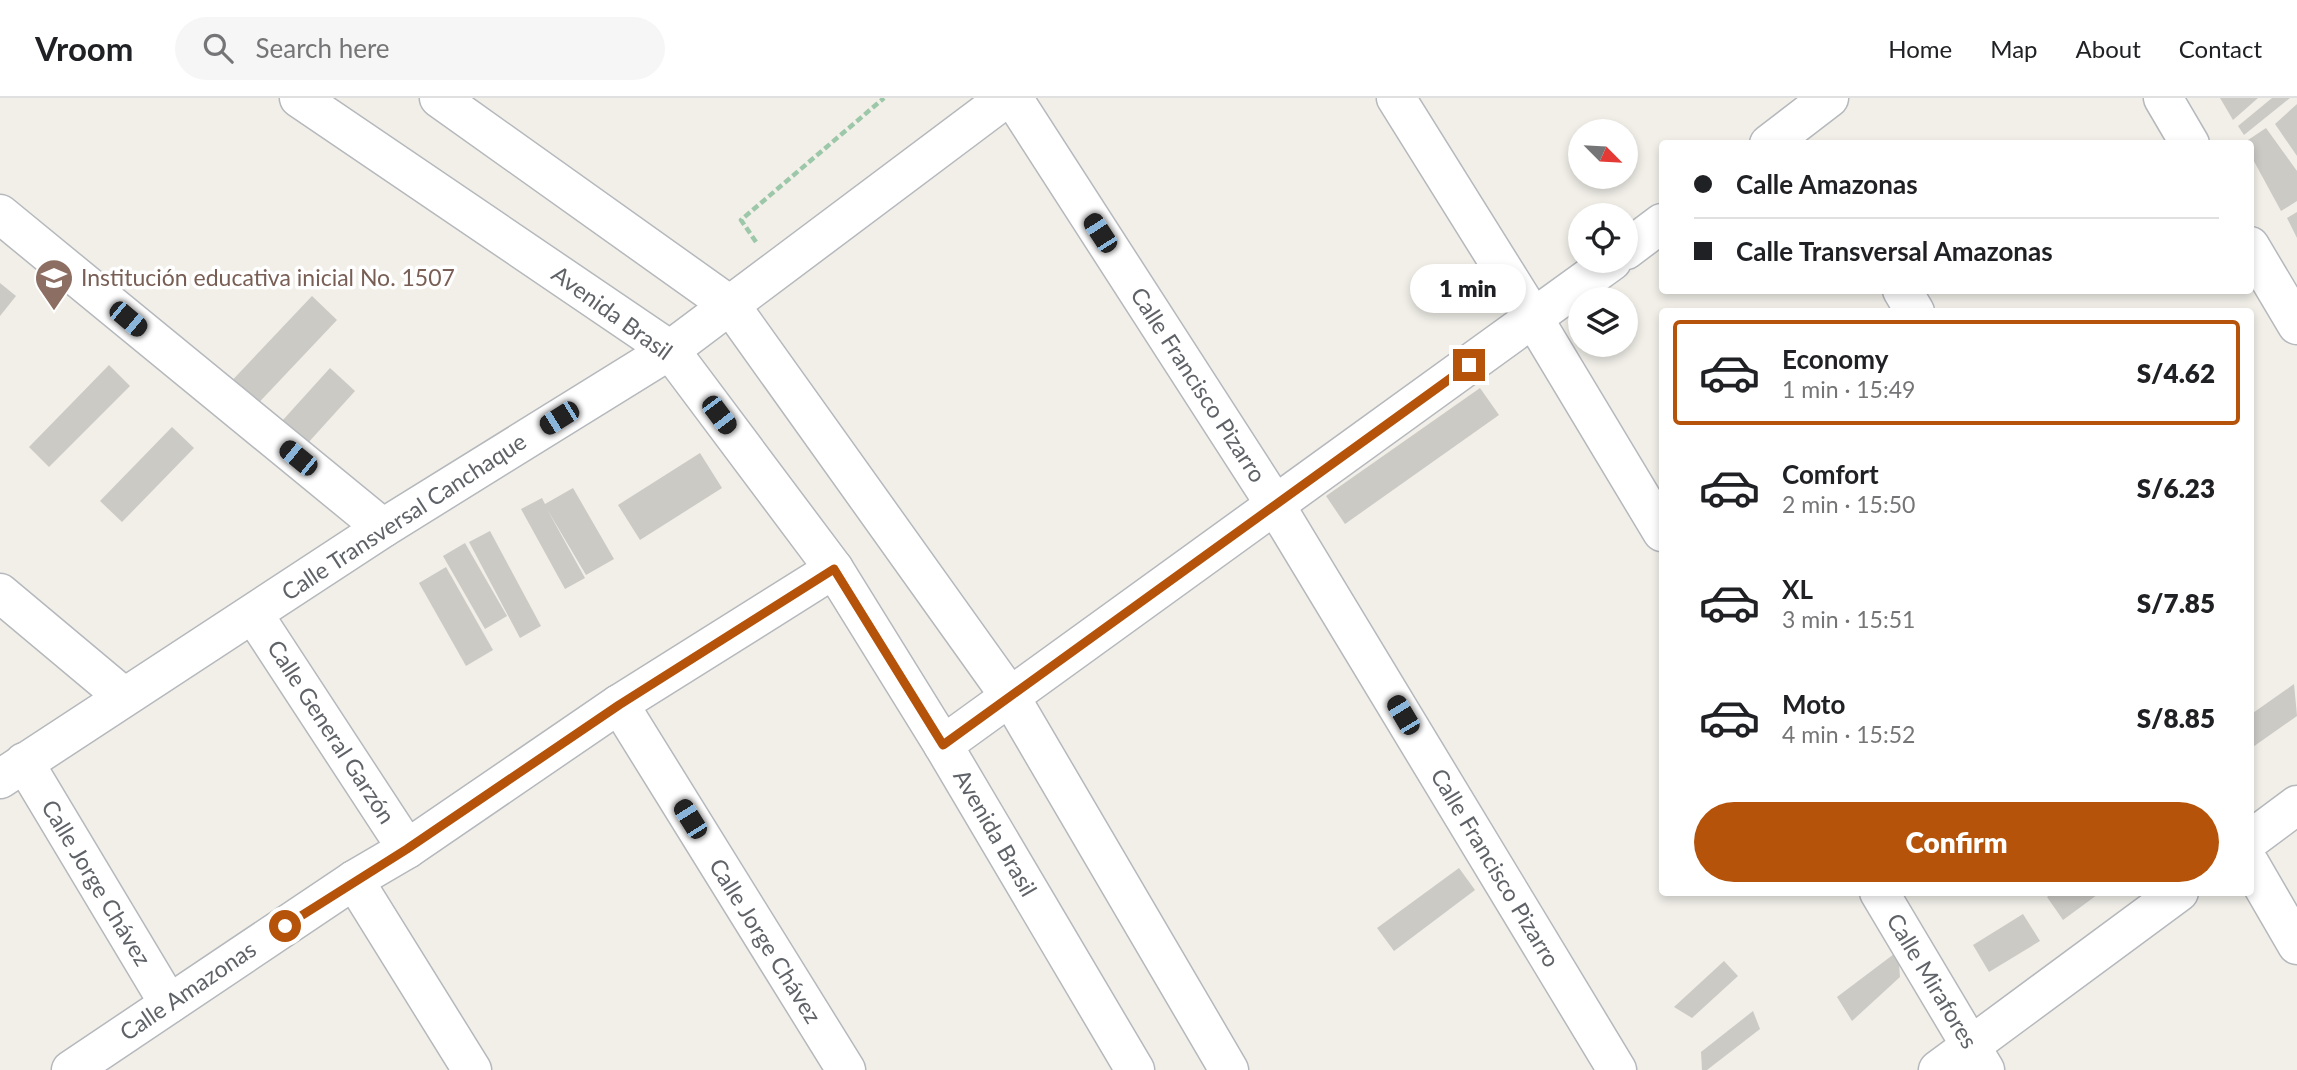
<!DOCTYPE html>
<html lang="en">
<head>
<meta charset="utf-8">
<style>
	:root { --surface:#fff; --page:#f6f6f6; --text:#202124; --muted:#757577; --line:#e0e0e0; --accent:#b45309 }
	body { margin:0; font-family:Lato,sans-serif; background:var(--page); color:var(--text); height:100vh; display:flex; flex-direction:column; font-size:26px; white-space:nowrap }
	* { box-sizing:border-box; margin:0 }
	p { font-size:23px; color:var(--muted) }
	.icon { flex:none; width:38px; height:38px; fill:none; stroke:currentColor; stroke-width:2; stroke-linecap:round; stroke-linejoin:round }
	.map { position:relative; flex:1; overflow:hidden }
	.drawer { position:absolute; left:1659px; top:210px; width:595px; height:588px; display:flex; flex-direction:column; background:var(--surface); border-radius:7px; box-shadow:0 4px 10px #0003 }
	.drawer>* { flex:none }
	.hud { position:absolute; left:1659px; top:42px; width:595px; height:154px; border-radius:7px; box-shadow:0 4px 10px #0003; display:grid; align-content:center; height:154px; padding:0 35px; background:var(--surface) }
	.needle { width:46px; rotate:114deg }
	.controls { position:absolute; left:1568px; top:21px; display:grid; gap:14px }
	.controls a { display:grid; place-items:center; width:70px; height:70px; border-radius:50%; background:var(--surface); box-shadow:0 4px 10px #0003; font-size:35px }
	.end { position:absolute; width:32px; height:32px; margin:-16px; border:9px solid #b45309; background:#fff; box-shadow:0 0 0 4px #fff }
	.from { border-radius:50% }
	.bubble { position:absolute; height:49px; border-radius:24px; background:var(--surface); box-shadow:0 4px 10px #0003; font-size:23px; font-weight:800; line-height:49px; text-align:center }
	.car { position:absolute; width:21px; height:42px; margin:-21px -10px; border-radius:9px; box-shadow:0 0 5px 2px #0007; background:linear-gradient(#222 24%,#8ab4d8 0 40%,#222 0 76%,#8ab4d8 0 86%,#222 0) }
	.hud b { display:flex; align-items:center; gap:24px; height:66px; font-size:26px }
	.hud b+b { border-top:2px solid var(--line) }
	.hud i { width:18px; height:18px; background:var(--text) }
	ul { padding:12px 0 0; list-style:none }
	li { display:flex; align-items:center; gap:21px; height:105px; margin:0 14px 10px; padding:0 21px; border:4px solid transparent; border-radius:7px }
	li div { flex:1 }
	li b { display:block; font-size:26px }
	li em { font-style:normal; font-weight:800 }
	li.on { border-color:var(--accent) }
	li>.icon { width:63px; height:63px; stroke-width:1.5 }
	.primary-button { display:flex; gap:14px; margin-top:auto; padding:14px 35px }
	.primary-button a { flex:1; height:80px; border-radius:42px; background:var(--accent); color:#fff; font-size:28px; font-weight:800; line-height:80px; text-align:center }
	header { display:flex; align-items:center; gap:42px; box-sizing:border-box; height:98px; padding:0 35px; background:var(--surface); border-bottom:2px solid var(--line) }
	header strong { font-size:33px }
	nav { display:flex; gap:38px; margin-inline-start:auto; font-size:24px }
	.search { width:490px; height:63px; background:var(--page); display:flex; align-items:center; gap:18px; box-sizing:border-box; padding:0 24px; border-radius:38px; color:var(--muted); font-size:26px }
	.map>svg:first-child { display:block }
	.building { fill:#cccac5 }
	.lines { fill:none; stroke-linecap:round; stroke-linejoin:round }
	.minor-casing { stroke:#b5b8bc; stroke-width:41 }
	.tertiary-casing { stroke:#b5b8bc; stroke-width:41 }
	.path { stroke:#9cc7a9; stroke-width:4.5; stroke-dasharray:7 3.5; stroke-linecap:butt }
	.minor { stroke:#fff; stroke-width:38 }
	.tertiary { stroke:#fff; stroke-width:38 }
	.route { stroke:#b45309; stroke-width:9 }
	.labels { text-anchor:middle; stroke-width:7; stroke-linejoin:round; paint-order:stroke }
	.education-label { font-size:23px; fill:#785e54; stroke:#fff; text-anchor:start }
	.street-label { font-size:23px; fill:#5f6368; stroke:#fff }
</style>
</head>
<body>
<header>
<strong>Vroom</strong>
<div class="search"><svg class="icon" aria-label="search" viewBox="0 0 24 24"><circle cx="10" cy="10" r="6"/><path d="M15 15l6 6"/></svg>Search here</div>
<nav><a>Home</a><a>Map</a><a>About</a><a>Contact</a></nav>
</header>
<div class="map">
<svg width="2297" height="972" viewBox="0 0 2297 972">
	<rect width="100%" height="100%" fill="#f1efe8"/>
	<g class="building">
		<path d="M2220 0H2258L2233 22Z"/>
		<path d="M2272 0H2290L2244 37 2238 28Z"/>
		<path d="M2297 6V58L2275 26Z"/>
		<path d="M2266 30 2297 73V103L2281 113 2250 56V46H2242Z"/>
		<path d="M2297 114V140L2287 120Z"/>
		<path d="M0 185 16 198 0 218Z"/>
		<path d="M312 198 337 222 249 315 224 291Z"/>
		<path d="M109 267 130 288 49 369 29 349Z"/>
		<path d="M330 270 355 293 297 357 273 333Z"/>
		<path d="M1480 290 1499 317 1345 426 1326 398Z"/>
		<path d="M172 329 194 350 122 424 100 403Z"/>
		<path d="M700 355 722 390 640 442 618 407Z"/>
		<path d="M573 390 614 461 586 477 547 411 585 480 565 491 521 411 542 400 545 406Z"/>
		<path d="M490 433 541 528 520 540 469 444Z"/>
		<path d="M465 445 507 518 485 531 443 458Z"/>
		<path d="M446 469 493 552 466 568 419 485Z"/>
		<path d="M2294 586 2297 618 2250 651V617Z"/>
		<path d="M1459 770 1475 792 1394 853 1377 830Z"/>
		<path d="M2054 794H2101L2063 822 2047 799Z"/>
		<path d="M2023 816 2040 843 1989 874 1973 847Z"/>
		<path d="M1898 853 1900 879 1852 923 1837 899Z"/>
		<path d="M1724 863 1738 878 1692 920 1674 909Z"/>
		<path d="M1753 913 1760 931 1707 972H1702L1701 954Z"/>
	</g>
	<g class="lines">
		<defs>
			<g id="minor">
				<path d="M1013 0 1274 405 1617 972"/>
				<path d="M1396 0 1534 221 1662 434"/>
				<path d="M2163 0 2190 46"/>
				<path d="M1769 46 1829 0"/>
				<path d="M0 116 383 430"/>
				<path d="M2250 148 2297 227"/>
				<path d="M1626 152 1662 125"/>
				<path d="M1902 192 1915 214"/>
				<path d="M0 495 123 598"/>
				<path d="M254 517 407 751"/>
				<path d="M619 606 846 972"/>
				<path d="M943 647 1612 163"/>
				<path d="M24 664 169 906"/>
				<path d="M0 681 383 430 670 252 1006 0"/>
				<path d="M2250 742 2297 707"/>
				<path d="M2250 766 2297 847"/>
				<path d="M354 782 472 972"/>
				<path d="M1879 794 1985 972"/>
				<path d="M71 972 354 782 407 751 619 606 834 471"/>
				<path d="M1938 972 2179 794"/>
			</g>
			<g id="tertiary">
				<path d="M299 0 670 252 834 471 943 647 1135 972"/>
				<path d="M439 0 731 208 1011 600 1229 972"/>
			</g>
		</defs>
		<use href="#minor" class="minor-casing"/>
		<use href="#tertiary" class="tertiary-casing"/>
		<path class="path" d="M756 144 741 122 884 0"/>
		<use href="#minor" class="minor"/>
		<use href="#tertiary" class="tertiary"/>
	</g>
	<g class="lines">
		<path class="route" d="M285 828 407 751 619 607 834 471 943 647 1469 267"/>
	</g>
	<defs>
		<symbol id="school-pin" viewBox="-11 -11 22 30"><path d="M0 17L-7.5 6A9.5 9.5 0 1 1 7.5 6Z" fill="#8d6e63" stroke="#fff"/><path d="M0-5L7-2L0 1L-7-2ZM-4 1L0 2.5L4 1V4Q0 6-4 4Z" fill="#fff"/></symbol>
	</defs>
	<g fill-rule="evenodd">
		<use href="#school-pin" x="32" y="158" width="44" height="60"/>
	</g>
	<g class="labels">
		<g class="education-label">
			<text x="81" y="188">Institución educativa inicial No. 1507</text>
		</g>
		<g class="street-label">
			<text transform="translate(612 215) rotate(36)" y="8">Avenida Brasil</text>
			<text transform="translate(1198 287) rotate(57)" y="8">Calle Francisco Pizarro</text>
			<text transform="translate(404 419) rotate(-33)" y="8">Calle Transversal Canchaque</text>
			<text transform="translate(331 634) rotate(57)" y="8">Calle General Garzón</text>
			<text transform="translate(995 735) rotate(60)" y="8">Avenida Brasil</text>
			<text transform="translate(1495 770) rotate(59)" y="8">Calle Francisco Pizarro</text>
			<text transform="translate(96 785) rotate(59)" y="8">Calle Jorge Chávez</text>
			<text transform="translate(765 843) rotate(58)" y="8">Calle Jorge Chávez</text>
			<text transform="translate(1932 883) rotate(59)" y="8">Calle Mirafores</text>
			<text transform="translate(188 893) rotate(-34)" y="8">Calle Amazonas</text>
		</g>
	</g>
</svg>
<div class="controls">
<a><svg class="needle" viewBox="-14 -14 28 28"><path d="M0-13l5 13h-10z" fill="#e53935"/><path d="M0 13l5-13h-10z" fill="#757577"/></svg></a>
<a><svg class="icon" aria-label="locate" viewBox="0 0 24 24"><circle cx="12" cy="12" r="6"/><path d="M12 2v4M12 18v4M2 12h4M18 12h4"/></svg></a>
<a><svg class="icon" aria-label="layers" viewBox="0 0 24 24"><path d="M12 4l9 5-9 5-9-5zM3 14l9 5 9-5"/></svg></a>
</div>
<i class="end from" style="left:285px;top:828px"></i>
<i class="end" style="left:1469px;top:267px"></i>
<div class="bubble" style="left:1410px;top:166px;width:116px">1 min</div>
<i class="car" style="left:1100px;top:135px;rotate:327deg"></i>
<i class="car" style="left:128px;top:221px;rotate:130deg"></i>
<i class="car" style="left:719px;top:317px;rotate:143deg"></i>
<i class="car" style="left:559px;top:320px;rotate:238deg"></i>
<i class="car" style="left:298px;top:360px;rotate:309deg"></i>
<i class="car" style="left:1403px;top:617px;rotate:329deg"></i>
<i class="car" style="left:690px;top:721px;rotate:328deg"></i>
<div class="hud">
<b><i class="from"></i>Calle Amazonas</b>
<b><i></i>Calle Transversal Amazonas</b>
</div>
<section class="drawer">
<ul>
<li class="on"><svg class="icon" aria-label="car" viewBox="0 0 24 24"><path d="M5 17H2v-5l4-1 3-4h7l3 4 3 1v5h-3M9 17h6M6 11h13"/><circle cx="7" cy="17" r="2"/><circle cx="17" cy="17" r="2"/></svg><div><b>Economy</b><p>1 min · 15:49</p></div><em>S/4.62</em></li>
<li><svg class="icon" aria-label="car" viewBox="0 0 24 24"><path d="M5 17H2v-5l4-1 3-4h7l3 4 3 1v5h-3M9 17h6M6 11h13"/><circle cx="7" cy="17" r="2"/><circle cx="17" cy="17" r="2"/></svg><div><b>Comfort</b><p>2 min · 15:50</p></div><em>S/6.23</em></li>
<li><svg class="icon" aria-label="car" viewBox="0 0 24 24"><path d="M5 17H2v-5l4-1 3-4h7l3 4 3 1v5h-3M9 17h6M6 11h13"/><circle cx="7" cy="17" r="2"/><circle cx="17" cy="17" r="2"/></svg><div><b>XL</b><p>3 min · 15:51</p></div><em>S/7.85</em></li>
<li><svg class="icon" aria-label="car" viewBox="0 0 24 24"><path d="M5 17H2v-5l4-1 3-4h7l3 4 3 1v5h-3M9 17h6M6 11h13"/><circle cx="7" cy="17" r="2"/><circle cx="17" cy="17" r="2"/></svg><div><b>Moto</b><p>4 min · 15:52</p></div><em>S/8.85</em></li>
</ul>
<div class="primary-button"><a>Confirm</a></div>
</section>
</div>
</body>
</html>
